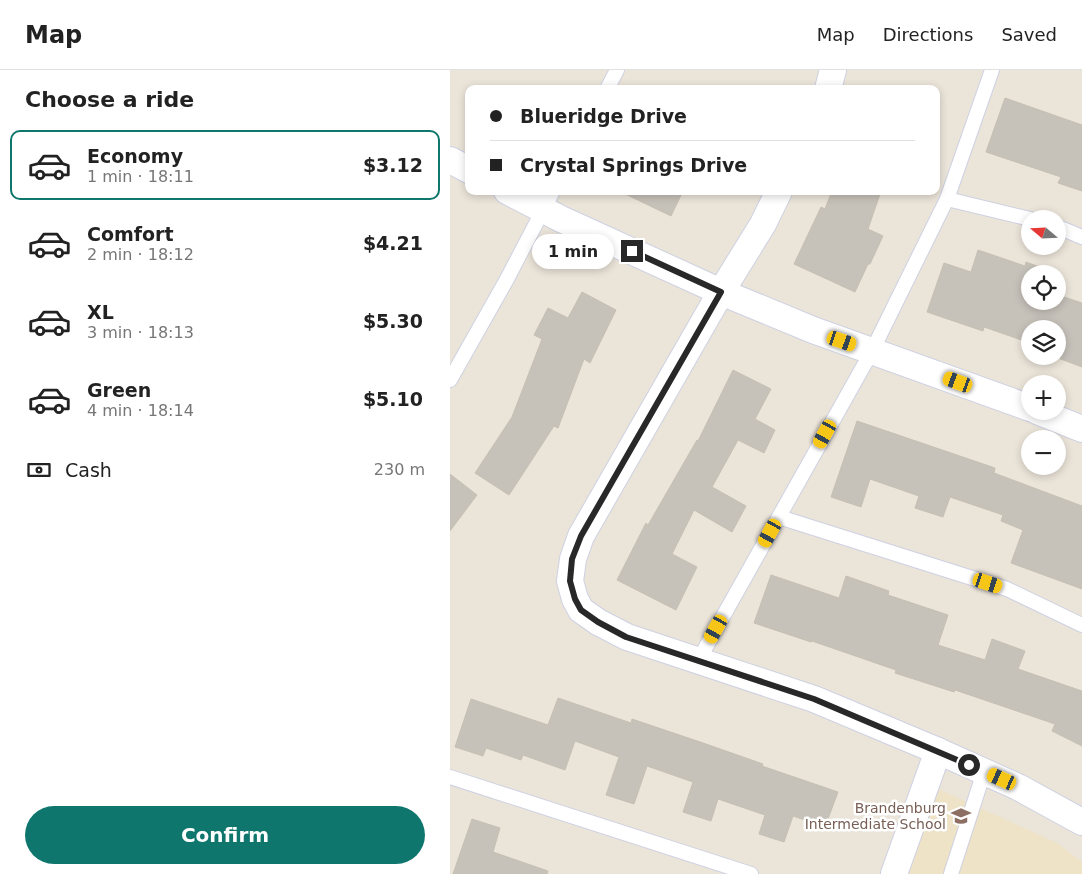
<!DOCTYPE html>
<html lang="en">
<head>
<meta charset="utf-8">
<style>
	:root { --surface:#fff; --page:#f2f2f2; --text:#222; --muted:#767676; --line:#e0e0e0; --accent:#0f766e }
	body { margin:0; font-family:"DejaVu Sans",sans-serif; background:var(--page); color:var(--text); height:100vh; display:flex; flex-direction:column; font-size:19px; white-space:nowrap }
	* { box-sizing:border-box; margin:0 }
	p { font-size:16px; color:var(--muted) }
	.icon { flex:none; width:28px; height:28px; fill:none; stroke:currentColor; stroke-width:2; stroke-linecap:round; stroke-linejoin:round }
	.map { position:relative; flex:1; overflow:hidden }
	.drawer { display:flex; flex-direction:column; background:var(--surface); width:450px }
	.drawer>* { flex:none }
	.hud { position:absolute; left:15px; top:15px; width:475px; height:110px; border-radius:10px; box-shadow:0 2px 8px #0003; display:grid; align-content:center; height:110px; padding:0 25px; background:var(--surface) }
	.needle { width:32px; rotate:289deg }
	.controls { position:absolute; left:571px; top:140px; display:grid; gap:10px }
	.controls a { display:grid; place-items:center; width:45px; height:45px; border-radius:50%; background:var(--surface); box-shadow:0 2px 8px #0003; font-size:25px }
	.end { position:absolute; width:22px; height:22px; margin:-11px; border:6px solid #282828; background:#fff; box-shadow:0 0 0 2px #fff }
	.from { border-radius:50% }
	.bubble { position:absolute; height:35px; border-radius:18px; background:var(--surface); box-shadow:0 2px 8px #0003; font-size:16px; font-weight:700; line-height:35px; text-align:center }
	.car { position:absolute; width:15px; height:30px; margin:-15px -8px; border-radius:6px; box-shadow:0 0 4px 1px #0007; background:linear-gradient(#f5c518 24%,#345 0 40%,#f5c518 0 76%,#345 0 86%,#f5c518 0) }
	.hud b { display:flex; align-items:center; gap:18px; height:48px; font-size:19px }
	.hud b+b { border-top:1px solid var(--line) }
	.hud i { width:12px; height:12px; background:var(--text) }
	ul { padding:0; list-style:none }
	li { display:flex; align-items:center; gap:15px; height:70px; margin:0 10px 8px; padding:0 15px; border:2px solid transparent; border-radius:10px }
	li div { flex:1 }
	li b { display:block; font-size:19px }
	li em { font-style:normal; font-weight:700 }
	li.current { border-color:var(--accent) }
	li>.icon { width:45px; height:45px; stroke-width:1.5 }
	h2 { padding:0 25px; font-size:22px; line-height:60px }
	.pay { display:flex; align-items:center; gap:12px; height:55px; padding:0 25px; font-size:19px }
	.pay p { margin-inline-start:auto }
	.primary-button { display:flex; gap:10px; margin-top:auto; padding:10px 25px }
	.primary-button a { flex:1; height:58px; border-radius:30px; background:var(--accent); color:#fff; font-size:20px; font-weight:700; line-height:58px; text-align:center }
	header { display:flex; align-items:center; gap:30px; box-sizing:border-box; height:70px; padding:0 25px; background:var(--surface); border-bottom:1px solid var(--line) }
	header strong { font-size:24px }
	nav { display:flex; gap:28px; margin-inline-start:auto; font-size:18px }
	main { display:flex; flex:1; min-height:0 }
	.map>svg:first-child { display:block }
	.education { fill:#eee2c7 }
	.building { fill:#c6c1b9; stroke:#c6c0b3 }
	.lines { fill:none; stroke-linecap:round; stroke-linejoin:round }
	.lane-casing { stroke:#ced1e2; stroke-width:16 }
	.street-casing { stroke:#ced1e2; stroke-width:28 }
	.lane { stroke:#fff; stroke-width:14 }
	.street { stroke:#fff; stroke-width:26 }
	.route { stroke:#282828; stroke-width:6 }
	.labels { text-anchor:middle; stroke-width:5; stroke-linejoin:round; paint-order:stroke }
	.education-label { font-size:14px; fill:#785e54; stroke:#fff; text-anchor:end }
</style>
</head>
<body>
<header>
<strong>Map</strong>
<nav><a>Map</a><a>Directions</a><a>Saved</a></nav>
</header>
<main>
<section class="drawer">
<h2>Choose a ride</h2>
<ul>
<li class="current"><svg class="icon" aria-label="car" viewBox="0 0 24 24"><path d="M5 17H2v-5l4-1 3-4h7l3 4 3 1v5h-3M9 17h6M6 11h13"/><circle cx="7" cy="17" r="2"/><circle cx="17" cy="17" r="2"/></svg><div><b>Economy</b><p>1 min · 18:11</p></div><em>$3.12</em></li>
<li><svg class="icon" aria-label="car" viewBox="0 0 24 24"><path d="M5 17H2v-5l4-1 3-4h7l3 4 3 1v5h-3M9 17h6M6 11h13"/><circle cx="7" cy="17" r="2"/><circle cx="17" cy="17" r="2"/></svg><div><b>Comfort</b><p>2 min · 18:12</p></div><em>$4.21</em></li>
<li><svg class="icon" aria-label="car" viewBox="0 0 24 24"><path d="M5 17H2v-5l4-1 3-4h7l3 4 3 1v5h-3M9 17h6M6 11h13"/><circle cx="7" cy="17" r="2"/><circle cx="17" cy="17" r="2"/></svg><div><b>XL</b><p>3 min · 18:13</p></div><em>$5.30</em></li>
<li><svg class="icon" aria-label="car" viewBox="0 0 24 24"><path d="M5 17H2v-5l4-1 3-4h7l3 4 3 1v5h-3M9 17h6M6 11h13"/><circle cx="7" cy="17" r="2"/><circle cx="17" cy="17" r="2"/></svg><div><b>Green</b><p>4 min · 18:14</p></div><em>$5.10</em></li>
</ul>
<div class="pay"><svg class="icon" aria-label="cash" viewBox="0 0 24 24"><path d="M3 7h18v10H3z"/><circle cx="12" cy="12" r="2"/></svg>Cash<p>230 m</p></div>
<div class="primary-button"><a>Confirm</a></div>
</section>
<div class="map">
<svg width="632" height="804" viewBox="0 0 632 804">
	<rect width="100%" height="100%" fill="#ebe4d9"/>
	<path class="education" d="M486 718 607 773 632 792V804H456Z"/>
	<g class="building">
		<path d="M555 28 632 55V121L608 113 611 107 536 82Z"/>
		<path d="M169 121H233L221 146Z"/>
		<path d="M382 121H431L418 159 433 166 420 194H418L405 222 344 194 371 137 375 139Z"/>
		<path d="M528 180 575 196 576 192 606 203V204H580V231H608V225L632 233V297L608 288V259H580V273L534 257 533 261 477 242 494 193 521 202Z"/>
		<path d="M132 222 166 240 140 293 134 289 108 358 104 356 59 425 25 403 62 347 92 269 84 265 98 238 118 248Z"/>
		<path d="M283 300 321 319 305 349 325 360 314 383 288 370 262 417 296 436 282 462 244 440 222 484 247 497 226 540 167 510 196 453 198 455 247 370 248 371Z"/>
		<path d="M407 351 545 398 544 403 632 436V519L561 493 573 460 551 451 553 445 500 427 493 447 465 438 469 426 420 409 411 437 381 427Z"/>
		<path d="M0 404 27 425 0 461Z"/>
		<path d="M321 505 389 528 396 506 439 521 438 525 498 545 488 575 535 590 542 569 575 581 568 599 632 621V676L602 661 605 654 505 620 504 622 445 603 446 600 362 571 361 572 304 553Z"/>
		<path d="M108 628 181 653 182 649 256 674 313 694 312 696 388 722 375 757 343 746 334 772 309 764 315 745 268 729 261 751 233 742 243 712 197 696 184 734 156 725 169 687 125 671 115 700 73 685 71 690 36 678 33 686 5 677 21 629 98 655Z"/>
		<path d="M22 749 50 758 43 782 98 801 97 804H3Z"/>
	</g>
	<g class="lines">
		<defs>
			<g id="lane">
				<path d="M157 19 167 0"/>
				<path d="M497 129 580 149"/>
				<path d="M608 157 632 167"/>
				<path d="M0 310 57 209 103 121"/>
				<path d="M329 447 557 519 632 555"/>
				<path d="M248 591 422 281 497 129 542 0"/>
				<path d="M0 707 301 804"/>
				<path d="M501 804 534 702"/>
			</g>
			<g id="street">
				<path d="M378 19 383 0"/>
				<path d="M0 90 19 100"/>
				<path d="M57 121 111 149 271 222 363 260 580 338"/>
				<path d="M329 121 313 154 271 222 131 466 123 489 120 511 125 529 131 540 148 552 177 567 364 629 488 681 568 717 632 752"/>
				<path d="M587 341 632 359"/>
				<path d="M444 804 488 681"/>
			</g>
		</defs>
		<use href="#lane" class="lane-casing"/>
		<use href="#street" class="street-casing"/>
		<use href="#lane" class="lane"/>
		<use href="#street" class="street"/>
	</g>
	<g class="lines">
		<path class="route" d="M182 181 271 222 131 466 122 489 120 511 125 529 131 540 148 552 176 567 364 629 519 695"/>
	</g>
	<defs>
		<symbol id="school-bare" viewBox="-9 -9 18 18"><path d="M0-5L7-2L0 1L-7-2ZM-4 1L0 2.5L4 1V4Q0 6-4 4Z" fill="#8d6e63" stroke="#fff" stroke-width="2.5" paint-order="stroke"/></symbol>
	</defs>
	<g fill-rule="evenodd">
		<use href="#school-bare" x="497" y="732" width="28" height="28"/>
	</g>
	<g class="labels">
		<g class="education-label">
			<text x="496" y="743">Brandenburg<tspan x="496" dy="16">Intermediate School</tspan></text>
		</g>
	</g>
</svg>
<div class="controls">
<a><svg class="needle" viewBox="-14 -14 28 28"><path d="M0-13l5 13h-10z" fill="#e53935"/><path d="M0 13l5-13h-10z" fill="#767676"/></svg></a>
<a><svg class="icon" aria-label="locate" viewBox="0 0 24 24"><circle cx="12" cy="12" r="6"/><path d="M12 2v4M12 18v4M2 12h4M18 12h4"/></svg></a>
<a><svg class="icon" aria-label="layers" viewBox="0 0 24 24"><path d="M12 4l9 5-9 5-9-5zM3 14l9 5 9-5"/></svg></a>
<a>+</a>
<a>−</a>
</div>
<i class="end from" style="left:519px;top:695px"></i>
<i class="end" style="left:182px;top:181px"></i>
<div class="bubble" style="left:82px;top:164px;width:82px">1 min</div>
<i class="car" style="left:392px;top:271px;rotate:109deg"></i>
<i class="car" style="left:508px;top:312px;rotate:290deg"></i>
<i class="car" style="left:375px;top:364px;rotate:209deg"></i>
<i class="car" style="left:320px;top:463px;rotate:209deg"></i>
<i class="car" style="left:538px;top:513px;rotate:108deg"></i>
<i class="car" style="left:266px;top:559px;rotate:209deg"></i>
<i class="car" style="left:552px;top:709px;rotate:294deg"></i>
<div class="hud">
<b><i class="from"></i>Blueridge Drive</b>
<b><i></i>Crystal Springs Drive</b>
</div>
</div>
</main>
</body>
</html>
